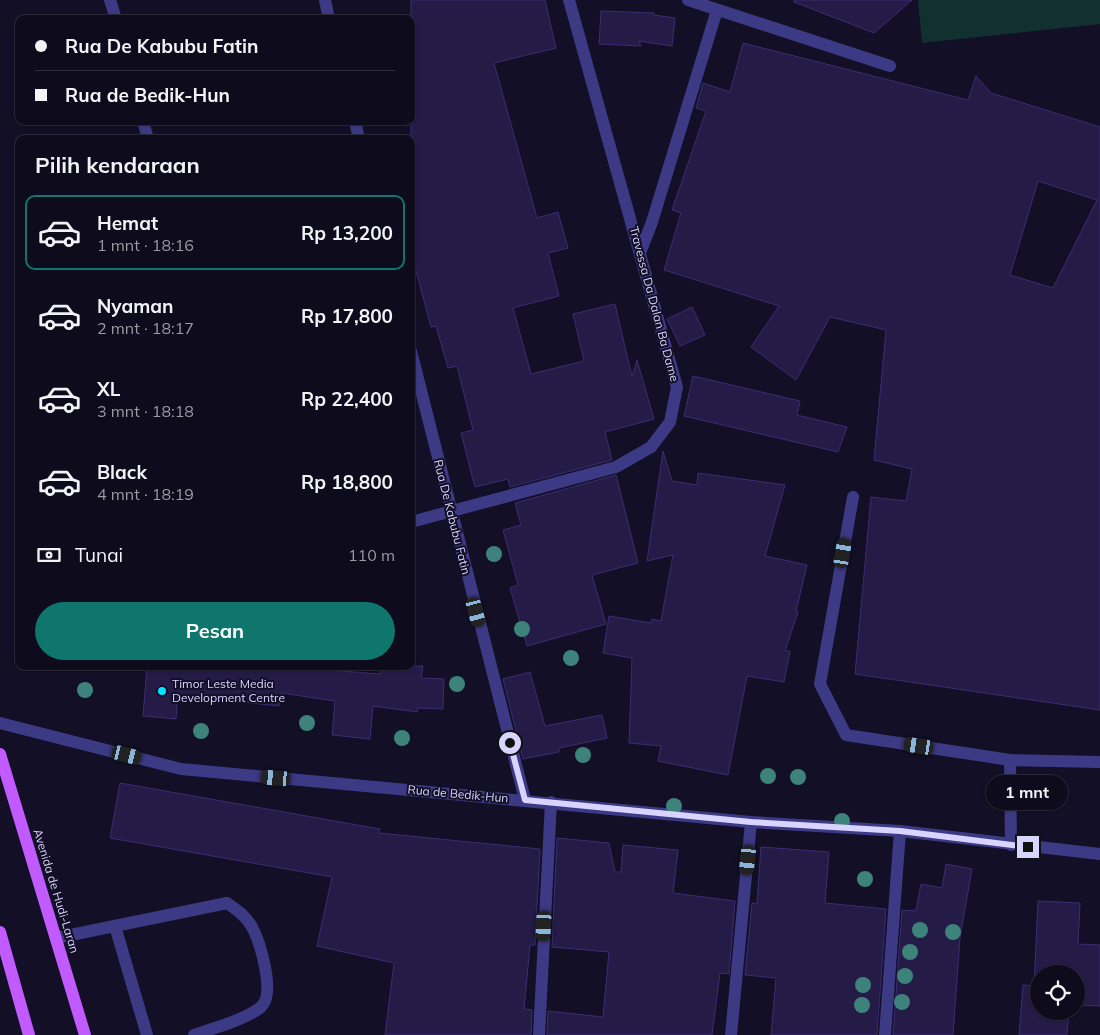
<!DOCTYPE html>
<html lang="id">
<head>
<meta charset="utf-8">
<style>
	:root { --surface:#0e0b1c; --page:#171425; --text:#f1f3f6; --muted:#9b9ba3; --line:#2e2b3b; --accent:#0f766e }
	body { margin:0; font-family:Mulish,sans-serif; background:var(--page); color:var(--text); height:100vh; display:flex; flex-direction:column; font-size:19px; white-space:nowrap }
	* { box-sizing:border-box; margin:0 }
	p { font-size:16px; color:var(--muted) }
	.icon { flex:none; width:28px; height:28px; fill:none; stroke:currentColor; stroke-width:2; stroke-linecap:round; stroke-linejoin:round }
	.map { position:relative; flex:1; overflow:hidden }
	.drawer { position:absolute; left:15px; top:135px; width:400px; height:535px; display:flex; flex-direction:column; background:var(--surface); border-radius:10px; box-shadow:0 1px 4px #0004,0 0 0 1px var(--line) }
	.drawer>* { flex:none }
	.hud { position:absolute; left:15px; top:15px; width:400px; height:110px; border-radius:10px; box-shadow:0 1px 4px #0004,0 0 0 1px var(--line); display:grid; align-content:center; height:110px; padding:0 20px; background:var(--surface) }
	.tools { position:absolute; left:1030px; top:965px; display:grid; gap:10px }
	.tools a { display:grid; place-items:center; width:55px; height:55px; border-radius:50%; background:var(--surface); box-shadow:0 1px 4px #0004,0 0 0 1px var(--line); font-size:25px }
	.end { position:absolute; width:22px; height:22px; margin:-11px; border:6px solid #d9d4ff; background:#111; box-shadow:0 0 0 2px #111 }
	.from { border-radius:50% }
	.bubble { position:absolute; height:35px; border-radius:18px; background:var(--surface); box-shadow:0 1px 4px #0004,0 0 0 1px var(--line); font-size:16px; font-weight:700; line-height:35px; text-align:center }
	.car { position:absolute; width:15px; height:30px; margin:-15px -8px; border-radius:6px; box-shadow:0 0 4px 1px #0007; background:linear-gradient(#222 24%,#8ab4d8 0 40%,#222 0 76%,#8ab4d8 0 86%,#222 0) }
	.hud b { display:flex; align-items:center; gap:18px; height:48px; font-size:19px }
	.hud b+b { border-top:1px solid var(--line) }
	.hud i { width:12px; height:12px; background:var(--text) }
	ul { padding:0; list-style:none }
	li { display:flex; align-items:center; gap:15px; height:75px; margin:0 10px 8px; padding:0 10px; border:2px solid transparent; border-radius:10px }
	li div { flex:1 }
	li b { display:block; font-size:19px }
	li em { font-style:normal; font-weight:700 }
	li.active { border-color:var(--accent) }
	li>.icon { width:45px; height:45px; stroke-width:1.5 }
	h2 { padding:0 20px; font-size:22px; line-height:60px }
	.pay { display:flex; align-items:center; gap:12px; height:55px; padding:0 20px; font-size:19px }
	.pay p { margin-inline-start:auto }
	.cta { display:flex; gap:10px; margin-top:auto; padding:10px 20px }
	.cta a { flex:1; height:58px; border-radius:30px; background:var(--accent); color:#fff; font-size:20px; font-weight:700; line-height:58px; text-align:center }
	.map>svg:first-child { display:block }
	.green { fill:#12302f }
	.building { fill:#241b47; stroke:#3b2d73; fill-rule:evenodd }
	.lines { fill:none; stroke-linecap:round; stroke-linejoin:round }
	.minor { stroke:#3d3a85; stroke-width:12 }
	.major { stroke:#c25bff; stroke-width:12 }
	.tree { fill:#3d827b }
	.route { stroke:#d9d4ff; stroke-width:6 }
	.poi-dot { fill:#00e5ff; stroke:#130f26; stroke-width:2 }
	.labels { text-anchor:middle; stroke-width:4; stroke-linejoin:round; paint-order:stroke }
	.street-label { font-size:12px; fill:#d9d4ff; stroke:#130f26 }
	.poi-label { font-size:12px; fill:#d9d4ff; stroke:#130f26; text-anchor:start }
</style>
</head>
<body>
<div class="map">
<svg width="1100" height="1035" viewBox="0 0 1100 1035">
	<rect width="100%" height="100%" fill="#130f26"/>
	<path class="green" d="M918 0H1100V24L922 43Z"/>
	<g class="building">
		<path d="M411 0H545L556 48 494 63 537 218 558 212 568 248 548 253 559 296 513 308 531 374 584 361 573 314 615 304 632 377 637 360 654 419 605 432 612 460 510 487 508 479 475 487 461 433 473 430 457 366 448 368 436 326 431 327 411 252Z"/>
		<path d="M794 0H912L874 33 794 2Z"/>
		<path d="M601 11 654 13V15L675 18 672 46 639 41 641 46 599 44Z"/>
		<path d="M743 43 968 100 976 76 991 93 1100 127V710L855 674 871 497 906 501 912 469 874 460 886 330 830 317 796 380 751 347 779 306 664 270 681 213 672 210 706 111 696 108 703 83 730 92ZM1038 181 1097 200 1053 288 1010 275Z"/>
		<path d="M692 307 705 335 680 346 667 319Z"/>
		<path d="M693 376 800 401 797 415 847 427 838 452 684 416Z"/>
		<path d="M663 451 672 481 697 485 698 473 785 485 765 556 807 565 796 611 798 612 785 651H790L784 682 747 676 728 775 658 761 661 746 629 743 632 658 603 653 609 616 651 623 652 619 661 621 673 555 647 561Z"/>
		<path d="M616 475 638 563 592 575 606 624 527 646 510 588 518 585 503 530 521 525 515 503Z"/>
		<path d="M147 666H329L328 670 380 674 381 666H423L421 678 444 679 443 709 418 708 417 712 373 706 370 739 332 735 335 701 281 693 279 706 178 695 176 719 143 716Z"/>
		<path d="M530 672 545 726 602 715 607 738 559 748V752L523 759 503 679Z"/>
		<path d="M120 783 380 829 379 833 540 849 535 945H530L524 1009 532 1010 531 1035H385L394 963 317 946 332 877 110 838Z"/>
		<path d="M557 838 609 843 615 872H621L623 845 678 850 673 893 735 901 729 974 720 973 712 1035H547L548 1011 603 1017 609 952 552 947Z"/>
		<path d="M761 847 829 852 825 903 886 909 877 1035H771L776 978 745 975 752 903 757 904Z"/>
		<path d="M946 864 972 869 960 938 953 1035H893L902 910 916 911 921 884 942 888Z"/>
		<path d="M1038 901 1080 903 1078 944 1100 945V1006L1076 1005V974H1039V1011H1069L1067 1035H1019L1023 985 1034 986Z"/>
	</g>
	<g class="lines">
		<g class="minor">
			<path d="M110 0 116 19"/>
			<path d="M325 0 329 19"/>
			<path d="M688 0 890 66"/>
			<path d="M143 121 148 139"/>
			<path d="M355 121 359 139"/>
			<path d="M640 253 652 222 717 10"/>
			<path d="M411 351 525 800"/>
			<path d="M853 497 820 684 846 735 1010 760 1100 762"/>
			<path d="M411 522 616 467 651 447 670 422 677 387 569 0"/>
			<path d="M0 723 181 769 751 822 900 831 1100 854"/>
			<path d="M1010 760 1011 845"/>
			<path d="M115 926 147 1035"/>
			<path d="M56 938 227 903C237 910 246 916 252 927 260 942 276 994 261 1007 245 1020 213 1028 194 1035"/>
			<path d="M539 1035 551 802"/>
			<path d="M731 1035 751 822"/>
			<path d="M885 1035 900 831"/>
		</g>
		<g class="major">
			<path d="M0 754 85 1035"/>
			<path d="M0 932 29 1035"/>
		</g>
	</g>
	<g class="tree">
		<circle cx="494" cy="554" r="8"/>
		<circle cx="522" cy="629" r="8"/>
		<circle cx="571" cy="658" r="8"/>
		<circle cx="457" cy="684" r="8"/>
		<circle cx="85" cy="690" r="8"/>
		<circle cx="307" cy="723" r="8"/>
		<circle cx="201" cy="731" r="8"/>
		<circle cx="402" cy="738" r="8"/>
		<circle cx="583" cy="755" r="8"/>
		<circle cx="768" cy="776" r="8"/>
		<circle cx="798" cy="777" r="8"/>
		<circle cx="674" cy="806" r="8"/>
		<circle cx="842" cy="821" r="8"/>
		<circle cx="865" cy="879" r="8"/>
		<circle cx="920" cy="930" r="8"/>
		<circle cx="953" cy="932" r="8"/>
		<circle cx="910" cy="952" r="8"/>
		<circle cx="905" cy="976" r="8"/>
		<circle cx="863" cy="985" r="8"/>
		<circle cx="902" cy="1002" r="8"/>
		<circle cx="862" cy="1005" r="8"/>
	</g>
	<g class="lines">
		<path class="route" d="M510 743 525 800 751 822 900 831 1028 847"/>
	</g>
	<circle class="poi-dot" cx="162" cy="691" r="5"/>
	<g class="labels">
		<g class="street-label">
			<text transform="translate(654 304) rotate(75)" y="4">Travessa Da Dalan Ba Dame</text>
			<text transform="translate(452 517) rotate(76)" y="4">Rua De Kabubu Fatin</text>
			<text transform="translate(458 794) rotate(5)" y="4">Rua de Bedik-Hun</text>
			<text transform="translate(56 891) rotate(73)" y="4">Avenida de Hudi-Laran</text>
		</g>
		<g class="poi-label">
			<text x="172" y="688">Timor Leste Media<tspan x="172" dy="14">Development Centre</tspan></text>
		</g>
	</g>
</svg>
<div class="tools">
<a><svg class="icon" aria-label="locate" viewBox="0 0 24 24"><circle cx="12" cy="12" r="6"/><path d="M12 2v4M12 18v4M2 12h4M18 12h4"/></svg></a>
</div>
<i class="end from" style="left:510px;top:743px"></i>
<i class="end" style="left:1028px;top:847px"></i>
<div class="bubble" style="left:986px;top:775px;width:82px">1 mnt</div>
<i class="car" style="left:843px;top:553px;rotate:10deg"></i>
<i class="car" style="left:476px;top:612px;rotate:165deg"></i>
<i class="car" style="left:919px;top:746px;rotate:279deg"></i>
<i class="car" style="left:127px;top:755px;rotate:104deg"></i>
<i class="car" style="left:276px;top:778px;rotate:275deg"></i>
<i class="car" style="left:748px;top:860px;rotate:186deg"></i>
<i class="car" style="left:544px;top:926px;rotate:183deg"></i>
<div class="hud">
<b><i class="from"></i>Rua De Kabubu Fatin</b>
<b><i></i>Rua de Bedik-Hun</b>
</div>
<section class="drawer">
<h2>Pilih kendaraan</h2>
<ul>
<li class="active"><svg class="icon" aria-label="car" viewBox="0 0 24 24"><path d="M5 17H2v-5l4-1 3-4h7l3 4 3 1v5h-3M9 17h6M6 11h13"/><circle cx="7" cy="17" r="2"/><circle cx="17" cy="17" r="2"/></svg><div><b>Hemat</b><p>1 mnt · 18:16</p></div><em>Rp 13,200</em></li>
<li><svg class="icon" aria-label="car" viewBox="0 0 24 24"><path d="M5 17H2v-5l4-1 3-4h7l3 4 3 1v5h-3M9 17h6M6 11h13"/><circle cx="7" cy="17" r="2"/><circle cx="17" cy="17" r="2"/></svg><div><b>Nyaman</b><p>2 mnt · 18:17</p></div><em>Rp 17,800</em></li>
<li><svg class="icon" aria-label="car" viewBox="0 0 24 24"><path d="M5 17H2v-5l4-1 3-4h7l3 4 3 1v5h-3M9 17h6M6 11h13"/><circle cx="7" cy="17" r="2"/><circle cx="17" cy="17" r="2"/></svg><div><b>XL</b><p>3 mnt · 18:18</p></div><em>Rp 22,400</em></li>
<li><svg class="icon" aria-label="car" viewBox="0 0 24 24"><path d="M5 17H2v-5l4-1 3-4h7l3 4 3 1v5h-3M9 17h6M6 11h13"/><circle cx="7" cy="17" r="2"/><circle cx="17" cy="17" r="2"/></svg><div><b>Black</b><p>4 mnt · 18:19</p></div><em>Rp 18,800</em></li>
</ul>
<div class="pay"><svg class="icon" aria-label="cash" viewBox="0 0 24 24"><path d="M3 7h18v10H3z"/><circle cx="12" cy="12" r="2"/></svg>Tunai<p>110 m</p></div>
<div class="cta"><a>Pesan</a></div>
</section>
</div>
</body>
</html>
